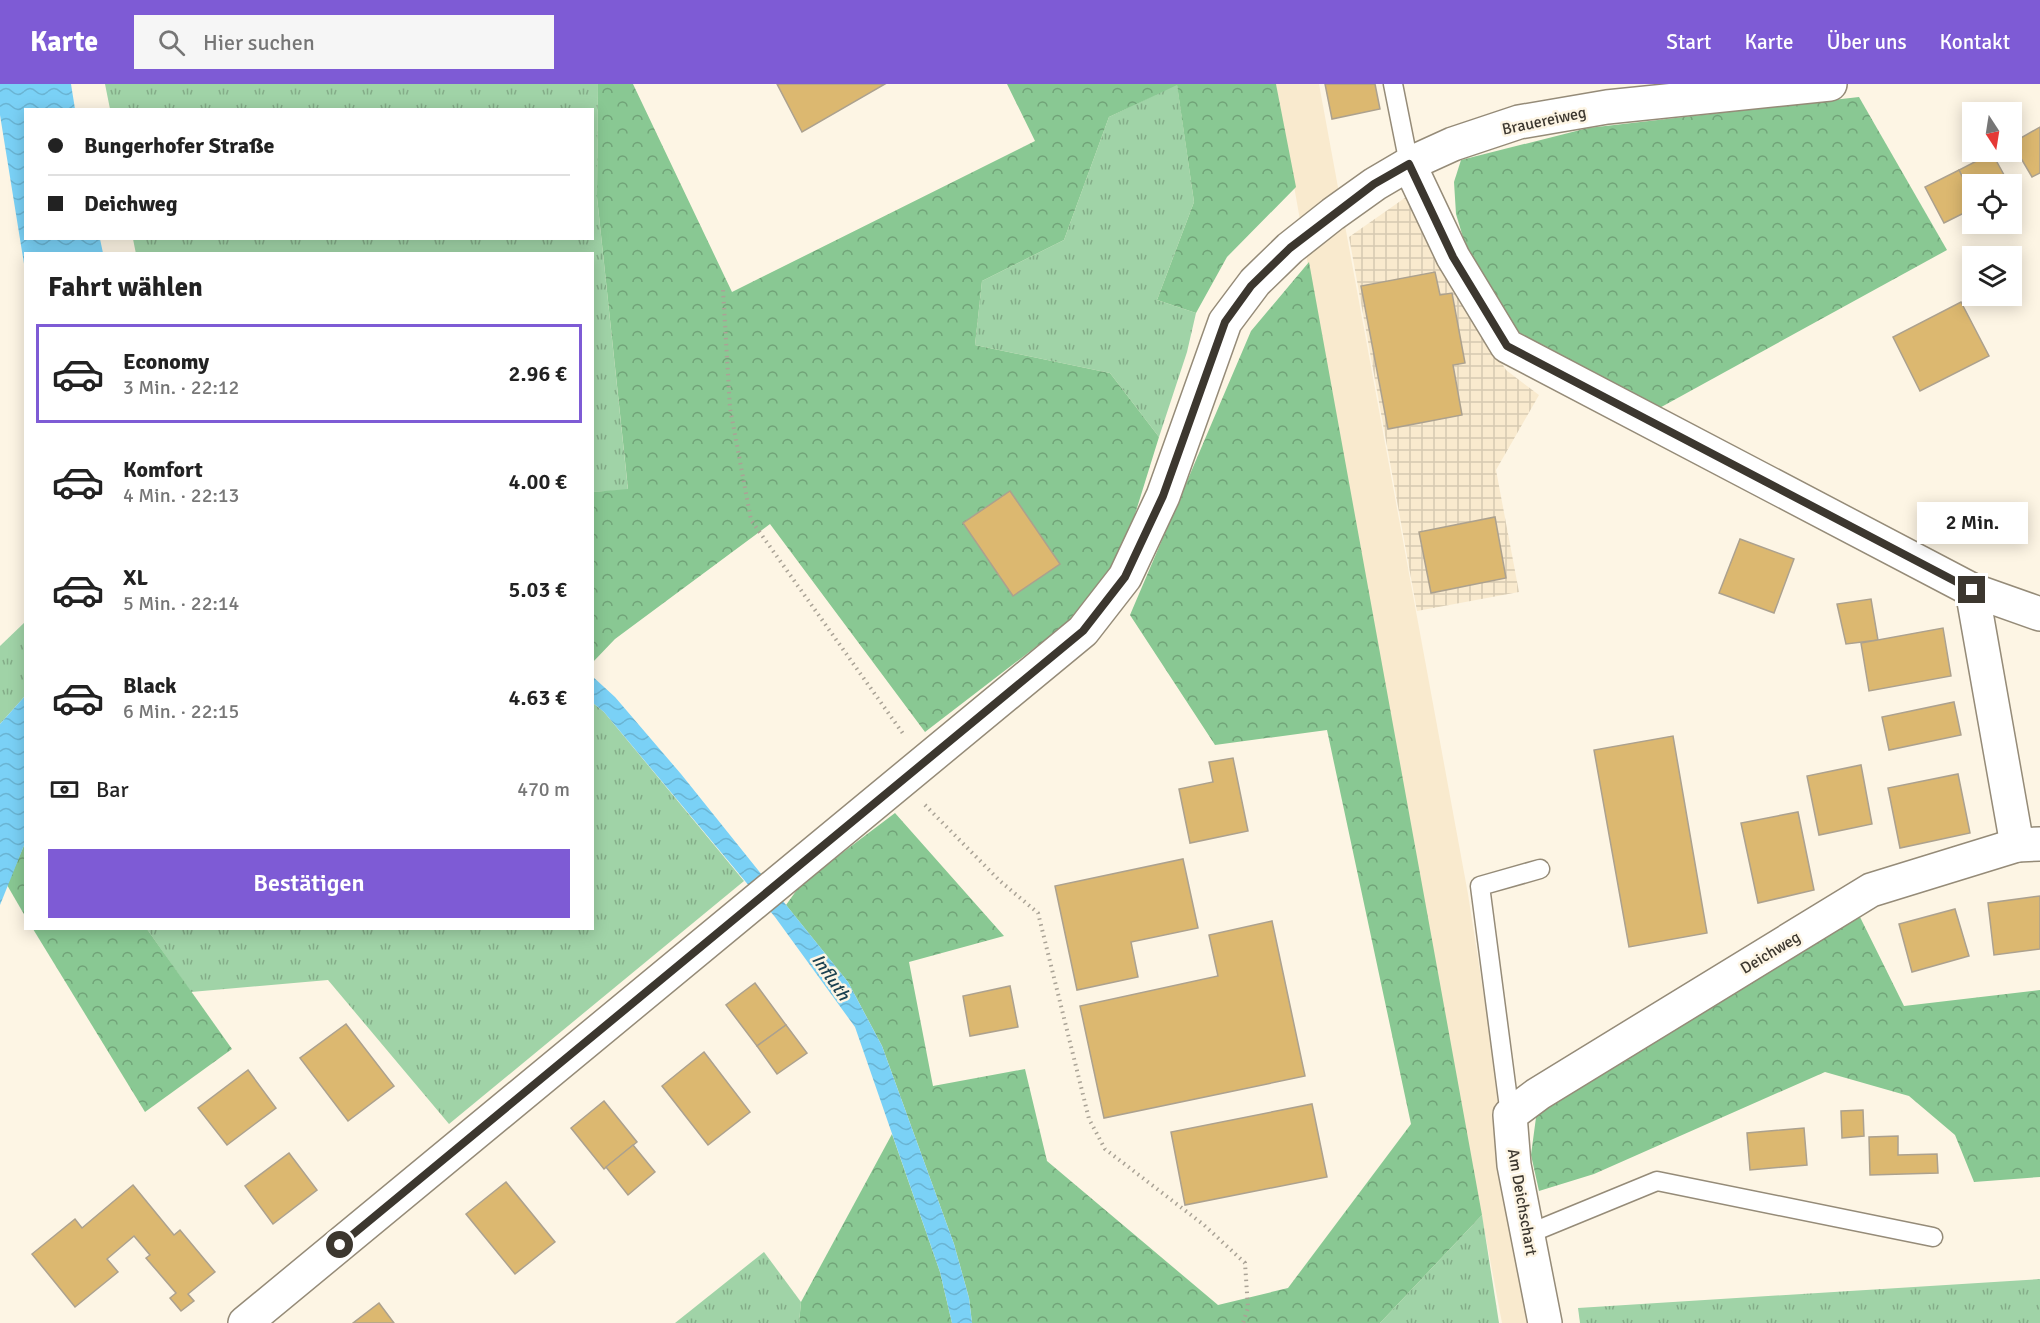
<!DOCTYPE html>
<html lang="de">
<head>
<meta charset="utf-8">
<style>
	:root { --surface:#fff; --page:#f6f6f6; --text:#222; --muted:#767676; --line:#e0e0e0; --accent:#7e5bd5 }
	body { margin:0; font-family:Signika,sans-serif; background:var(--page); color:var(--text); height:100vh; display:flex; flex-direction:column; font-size:22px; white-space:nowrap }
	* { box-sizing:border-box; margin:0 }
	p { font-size:20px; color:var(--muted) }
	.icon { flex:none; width:33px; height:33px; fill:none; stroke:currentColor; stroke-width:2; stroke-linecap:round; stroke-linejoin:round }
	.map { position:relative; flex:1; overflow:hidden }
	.details { position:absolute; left:24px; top:168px; width:570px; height:678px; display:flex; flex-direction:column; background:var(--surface); border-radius:0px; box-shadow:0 3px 15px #0003 }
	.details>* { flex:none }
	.top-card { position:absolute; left:24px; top:24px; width:570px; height:132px; border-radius:0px; box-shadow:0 3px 15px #0003; display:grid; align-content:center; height:132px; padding:0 24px; background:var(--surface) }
	.needle { width:39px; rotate:168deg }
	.fabs { position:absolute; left:1962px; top:18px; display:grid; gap:12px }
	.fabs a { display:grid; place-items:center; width:60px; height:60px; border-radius:0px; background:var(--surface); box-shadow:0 3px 15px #0003; font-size:30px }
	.end { position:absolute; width:27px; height:27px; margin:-14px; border:8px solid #3c372f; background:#fff; box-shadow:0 0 0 3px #fff }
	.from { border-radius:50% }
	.bubble { position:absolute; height:42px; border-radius:0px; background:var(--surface); box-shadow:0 3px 15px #0003; font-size:20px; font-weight:600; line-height:42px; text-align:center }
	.top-card b { display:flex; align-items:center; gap:21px; height:57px; font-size:22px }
	.top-card b+b { border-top:2px solid var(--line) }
	.top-card i { width:15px; height:15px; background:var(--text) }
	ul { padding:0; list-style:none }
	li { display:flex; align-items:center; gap:18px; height:99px; margin:0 12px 9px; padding:0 12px; border:3px solid transparent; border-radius:0px }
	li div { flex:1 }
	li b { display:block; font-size:22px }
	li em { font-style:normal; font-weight:600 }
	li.current { border-color:var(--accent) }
	li>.icon { width:54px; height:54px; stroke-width:1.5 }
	h2 { padding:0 24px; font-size:27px; line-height:72px }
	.pay { display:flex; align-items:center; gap:15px; height:66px; padding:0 24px; font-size:22px }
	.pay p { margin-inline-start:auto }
	.button { display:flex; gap:12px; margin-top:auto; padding:12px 24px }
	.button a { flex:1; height:69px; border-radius:0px; background:var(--accent); color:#fff; font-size:24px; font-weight:600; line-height:69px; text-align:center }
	header { display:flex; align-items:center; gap:36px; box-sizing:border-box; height:84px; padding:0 30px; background:var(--accent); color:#fff }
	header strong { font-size:28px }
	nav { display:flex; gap:33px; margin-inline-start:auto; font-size:21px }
	.search { width:420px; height:54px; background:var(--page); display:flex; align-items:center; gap:15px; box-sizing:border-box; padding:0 21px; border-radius:0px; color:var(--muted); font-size:22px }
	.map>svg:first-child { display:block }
	.built { fill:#f9eace }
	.industrial { fill:url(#industrial-grid) }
	.grass { fill:url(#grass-tufts) }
	.forest { fill:url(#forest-crowns) }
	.water { fill:url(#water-waves) }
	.building { fill:#dcb870; stroke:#aca18e; stroke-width:1.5 }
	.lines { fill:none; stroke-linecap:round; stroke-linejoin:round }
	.lane-casing { stroke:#958b78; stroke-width:21 }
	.street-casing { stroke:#958b78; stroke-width:36 }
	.path { stroke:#aaa396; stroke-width:4; stroke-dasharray:1.5 4.5; stroke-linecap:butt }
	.lane { stroke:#fff; stroke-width:18 }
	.street { stroke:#fff; stroke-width:33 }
	.route { stroke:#3c372f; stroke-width:8 }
	.labels { text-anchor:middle; stroke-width:5; stroke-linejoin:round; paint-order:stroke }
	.street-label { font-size:16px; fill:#3c372f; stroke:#fdf5e4 }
	.water-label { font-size:18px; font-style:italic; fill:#1a4151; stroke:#fdf5e4 }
</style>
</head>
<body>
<header>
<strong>Karte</strong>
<div class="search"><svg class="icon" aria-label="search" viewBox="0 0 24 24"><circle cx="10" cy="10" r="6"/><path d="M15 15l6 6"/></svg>Hier suchen</div>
<nav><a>Start</a><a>Karte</a><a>Über uns</a><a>Kontakt</a></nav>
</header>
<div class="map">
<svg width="2040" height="1239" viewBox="0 0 2040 1239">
	<defs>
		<pattern id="industrial-grid" width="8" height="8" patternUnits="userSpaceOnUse" patternTransform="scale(1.5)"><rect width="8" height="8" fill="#f9eace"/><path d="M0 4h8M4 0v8" fill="none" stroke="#d6c9b1"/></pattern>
		<pattern id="grass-tufts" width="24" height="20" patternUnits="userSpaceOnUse" patternTransform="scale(1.5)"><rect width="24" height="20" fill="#a0d3a7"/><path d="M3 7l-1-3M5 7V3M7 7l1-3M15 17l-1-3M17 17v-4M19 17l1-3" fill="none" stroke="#84ac88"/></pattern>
		<pattern id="forest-crowns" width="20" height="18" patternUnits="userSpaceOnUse" patternTransform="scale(1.5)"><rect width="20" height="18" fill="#89c893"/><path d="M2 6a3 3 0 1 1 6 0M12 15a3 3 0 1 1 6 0" fill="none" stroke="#71a378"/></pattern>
		<pattern id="water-waves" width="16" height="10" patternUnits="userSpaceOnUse" patternTransform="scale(1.5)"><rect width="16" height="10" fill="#7ad1f6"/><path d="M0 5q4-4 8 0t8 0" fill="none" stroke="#6ab4d3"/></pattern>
	</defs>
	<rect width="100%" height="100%" fill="#fdf5e4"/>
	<path class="built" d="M1276 0H1319L1468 810 1491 958 1507 1101 1530 1239H1502L1393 663Z"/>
	<path class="industrial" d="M1409 111 1468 224 1506 286 1539 311 1496 386 1519 508 1417 527 1349 153Z"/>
	<g class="grass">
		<path d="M105 0H598L597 113 628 406 593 408 592 170H136L133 155 592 154V26L110 25Z"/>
		<path d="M1177 0 1194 118 1157 216 1196 229 1187 268 1159 353 1110 289 975 261 982 197 1064 156 1109 33Z"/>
		<path d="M25 538V612L0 640V562Z"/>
		<path d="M593 619 604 628 744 797 449 1040 328 896 191 908 147 845 592 844Z"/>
		<path d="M1482 1131 1499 1239H1380Z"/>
		<path d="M764 1168 801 1218 799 1239H675Z"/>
		<path d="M2040 1195V1239H1580L1578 1224Z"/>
	</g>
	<g class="forest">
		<path d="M598 0H633L732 208 1035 57 1007 0H1276L1296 103 1227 173 1196 229 1157 216 1194 118 1177 1 1109 33 1064 156 982 197 975 261 1110 289 1159 353 1123 469 1067 539 925 648 770 440 615 555 593 578V408L628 405 597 113Z"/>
		<path d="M1859 13 1947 166 1654 327 1525 254 1504 234 1468 170 1456 130 1454 98 1461 76 1588 44Z"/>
		<path d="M1309 178 1482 1131 1380 1239H972L969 1214 954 1160 882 962 848 898 786 821 801 800 895 729 1004 852 909 878 933 1002 1025 985 1047 1077 1218 1221 1288 1204 1411 1040 1327 646 1215 661 1130 531 1251 247Z"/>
		<path d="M25 759V832L7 801Z"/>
		<path d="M1859 831 1904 922 2040 906V1093L1974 1098 1955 1051 1909 1012 1825 988 1594 1090 1539 1107 1531 1071 1537 1026Z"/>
		<path d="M33 845H147L232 965 145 1028Z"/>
		<path d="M892 1050 940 1188 952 1239H799L801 1218Z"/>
	</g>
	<g class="water">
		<path d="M0 0H71L75 25 26 26V154L100 155 103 169 26 170 25 186 0 31Z"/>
		<path d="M592 592 615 613 681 690 848 898 882 962 954 1160 969 1214 972 1239H952L940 1188 855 943 775 833 604 628 593 619Z"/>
		<path d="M25 612V759L0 821V640Z"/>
	</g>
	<g class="building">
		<path d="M777 0H885L802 48Z"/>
		<path d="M1325 0H1375L1380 25 1332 35Z"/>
		<path d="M2040 43V89L2032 93 2012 59Z"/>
		<path d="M1992 69 2009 100H1972V113L1959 86Z"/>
		<path d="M1959 86 1972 113V125L1944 139 1925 103Z"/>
		<path d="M1435 188 1440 211 1452 209 1465 279 1453 281 1462 331 1388 345 1361 202Z"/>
		<path d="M1961 218 1989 272 1920 307 1893 253Z"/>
		<path d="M1010 407 1060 480 1013 512 963 439Z"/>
		<path d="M1495 433 1506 494 1431 509 1419 448Z"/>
		<path d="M1740 455 1794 475 1774 529 1719 509Z"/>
		<path d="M1871 515 1878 556 1846 560 1837 520Z"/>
		<path d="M1943 544 1951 592 1869 607 1861 559Z"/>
		<path d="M1954 618 1961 651 1889 666 1882 633Z"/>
		<path d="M1673 652 1707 849 1629 863 1594 666Z"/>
		<path d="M1233 674 1248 747 1190 759 1179 705 1213 698 1209 678Z"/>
		<path d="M1861 681 1872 740 1819 751 1807 692Z"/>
		<path d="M1958 690 1970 749 1900 764 1888 704Z"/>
		<path d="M1798 728 1814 806 1758 819 1741 739Z"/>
		<path d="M1183 775 1198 844 1131 858 1138 893 1077 906 1055 802Z"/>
		<path d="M2040 812V865L1994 871 1988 819Z"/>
		<path d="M1955 825 1969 872 1912 888 1899 840Z"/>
		<path d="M1272 837 1305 992 1104 1034 1080 922 1218 892 1209 851Z"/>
		<path d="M755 899 786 941 757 962 726 921Z"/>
		<path d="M1010 902 1018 943 970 952 963 912Z"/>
		<path d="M346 940 394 1002 348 1037 300 974Z"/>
		<path d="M786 941 807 969 777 990 757 962Z"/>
		<path d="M704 968 750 1028 708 1061 662 1002Z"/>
		<path d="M248 986 276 1024 227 1061 198 1024Z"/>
		<path d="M604 1017 637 1058 604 1085 571 1044Z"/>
		<path d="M1312 1020 1327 1093 1185 1121 1171 1048Z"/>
		<path d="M1863 1026 1864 1052 1842 1054 1841 1027Z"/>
		<path d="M1804 1044 1807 1081 1750 1086 1747 1049Z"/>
		<path d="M1898 1052V1071L1937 1070 1938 1089 1870 1091 1869 1053Z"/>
		<path d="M633 1061 655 1088 628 1111 606 1083Z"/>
		<path d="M289 1069 317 1106 273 1140 245 1102Z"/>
		<path d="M506 1098 555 1158 515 1190 466 1130Z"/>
		<path d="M133 1101 174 1151 180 1146 215 1188 188 1210 194 1217 181 1227 170 1214 176 1209 146 1174 150 1171 134 1152 107 1175 118 1188 75 1223 32 1170 75 1135 82 1144Z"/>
		<path d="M379 1219 394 1239H353Z"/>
	</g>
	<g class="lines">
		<defs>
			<g id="lane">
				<path d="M1393 0 1409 80"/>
				<path d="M1510 1031 1480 802 1540 785"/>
				<path d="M1528 1150 1657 1097 1933 1153"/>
			</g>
			<g id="street">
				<path d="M1409 80 1453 173 1507 262 1972 506 2017 761 2040 760"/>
				<path d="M1972 506 2040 530"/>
				<path d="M245 1239 1083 547 1125 493 1163 412 1225 238 1255 198 1290 164 1333 130 1375 100 1409 80 1453 60 1519 38 1607 23 1830 0"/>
				<path d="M1545 1239 1514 1081 1510 1031 1538 1010 1871 806 2017 761"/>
			</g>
		</defs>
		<use href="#lane" class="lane-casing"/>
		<use href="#street" class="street-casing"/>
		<g class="path">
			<path d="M723 206 730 324 751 436 904 651"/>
			<path d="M925 721 1000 797 1038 829 1089 1035 1105 1065 1204 1141 1245 1179 1248 1224 1243 1239"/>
		</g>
		<use href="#lane" class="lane"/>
		<use href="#street" class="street"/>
	</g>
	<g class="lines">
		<path class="route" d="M340 1161 1083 547 1125 493 1163 412 1225 238 1251 202 1290 164 1374 100 1409 80 1453 173 1507 262 1972 506"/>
	</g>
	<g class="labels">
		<g class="street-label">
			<text transform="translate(1544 36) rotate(-12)" y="6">Brauereiweg</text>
			<text transform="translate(1770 868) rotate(-31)" y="6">Deichweg</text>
			<text transform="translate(1523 1118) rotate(80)" y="6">Am Deichschart</text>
		</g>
		<g class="water-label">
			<text transform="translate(831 893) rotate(55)" y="6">Influth</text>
		</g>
	</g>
</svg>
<div class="fabs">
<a><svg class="needle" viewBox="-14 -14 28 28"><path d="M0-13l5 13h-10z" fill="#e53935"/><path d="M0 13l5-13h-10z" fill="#767676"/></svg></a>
<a><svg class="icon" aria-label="locate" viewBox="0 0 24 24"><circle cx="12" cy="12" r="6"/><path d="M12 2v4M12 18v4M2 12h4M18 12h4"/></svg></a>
<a><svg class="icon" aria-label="layers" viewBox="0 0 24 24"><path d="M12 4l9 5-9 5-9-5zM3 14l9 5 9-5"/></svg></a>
</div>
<i class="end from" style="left:340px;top:1161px"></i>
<i class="end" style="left:1972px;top:506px"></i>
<div class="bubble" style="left:1917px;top:418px;width:111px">2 Min.</div>
<div class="top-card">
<b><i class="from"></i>Bungerhofer Straße</b>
<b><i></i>Deichweg</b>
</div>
<section class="details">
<h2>Fahrt wählen</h2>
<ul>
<li class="current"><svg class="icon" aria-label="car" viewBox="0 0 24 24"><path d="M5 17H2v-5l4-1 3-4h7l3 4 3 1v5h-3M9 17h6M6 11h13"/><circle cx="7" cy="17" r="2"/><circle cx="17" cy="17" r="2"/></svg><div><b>Economy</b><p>3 Min. · 22:12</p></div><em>2.96 €</em></li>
<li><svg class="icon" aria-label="car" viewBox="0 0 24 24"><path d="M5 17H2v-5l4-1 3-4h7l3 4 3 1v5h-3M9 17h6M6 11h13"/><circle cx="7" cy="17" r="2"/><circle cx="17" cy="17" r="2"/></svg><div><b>Komfort</b><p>4 Min. · 22:13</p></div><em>4.00 €</em></li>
<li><svg class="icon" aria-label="car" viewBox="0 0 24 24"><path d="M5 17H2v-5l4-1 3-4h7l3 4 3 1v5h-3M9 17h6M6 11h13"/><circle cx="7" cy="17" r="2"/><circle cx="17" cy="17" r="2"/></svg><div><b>XL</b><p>5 Min. · 22:14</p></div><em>5.03 €</em></li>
<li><svg class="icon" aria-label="car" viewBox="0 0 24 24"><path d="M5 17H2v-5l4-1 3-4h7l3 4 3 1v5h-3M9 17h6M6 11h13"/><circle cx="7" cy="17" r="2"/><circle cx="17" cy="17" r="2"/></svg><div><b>Black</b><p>6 Min. · 22:15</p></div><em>4.63 €</em></li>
</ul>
<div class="pay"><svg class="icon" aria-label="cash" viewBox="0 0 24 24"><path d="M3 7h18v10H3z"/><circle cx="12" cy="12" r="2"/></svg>Bar<p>470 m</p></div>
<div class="button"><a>Bestätigen</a></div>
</section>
</div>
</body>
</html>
